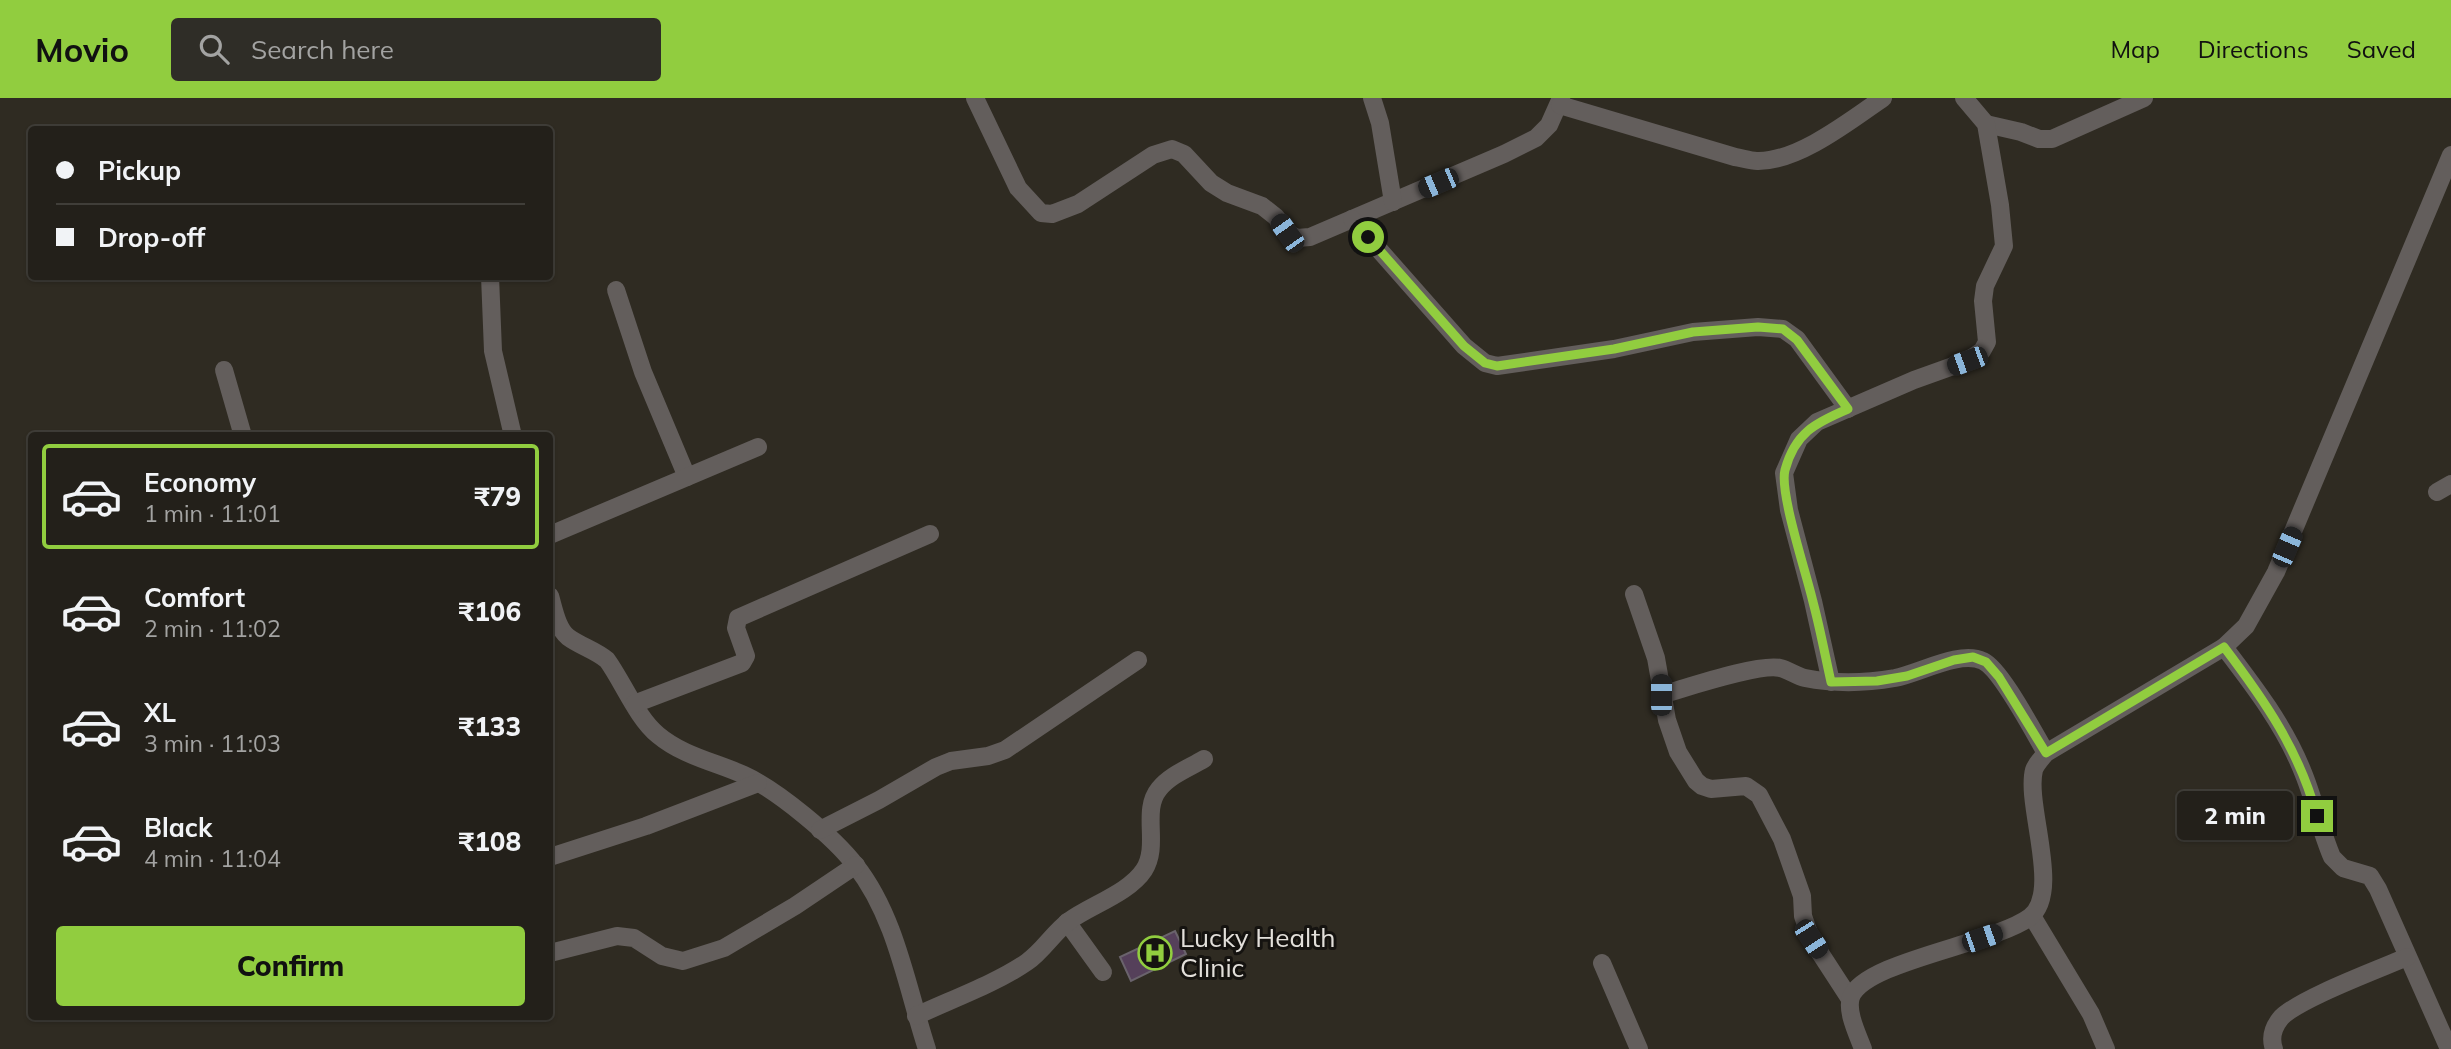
<!DOCTYPE html>
<html lang="en">
<head>
<meta charset="utf-8">
<style>
	:root { --surface:#23201a; --page:#2f2d27; --text:#f1f3f6; --muted:#a3a3a2; --line:#403e39; --accent:#91cd3f }
	body { margin:0; font-family:Mulish,sans-serif; background:var(--page); color:var(--text); height:100vh; display:flex; flex-direction:column; font-size:26px; white-space:nowrap }
	* { box-sizing:border-box; margin:0 }
	p { font-size:23px; color:var(--muted) }
	.icon { flex:none; width:38px; height:38px; fill:none; stroke:currentColor; stroke-width:2; stroke-linecap:round; stroke-linejoin:round }
	.map { position:relative; flex:1; overflow:hidden }
	.sheet { position:absolute; left:28px; top:334px; width:525px; height:588px; display:flex; flex-direction:column; background:var(--surface); border-radius:7px; box-shadow:0 2px 5px #0004,0 0 0 2px var(--line) }
	.sheet>* { flex:none }
	.banner { position:absolute; left:28px; top:28px; width:525px; height:154px; border-radius:7px; box-shadow:0 2px 5px #0004,0 0 0 2px var(--line); display:grid; align-content:center; height:154px; padding:0 28px; background:var(--surface) }
	.end { position:absolute; width:32px; height:32px; margin:-16px; border:9px solid #91cd3f; background:#111; box-shadow:0 0 0 4px #111 }
	.from { border-radius:50% }
	.bubble { position:absolute; height:49px; border-radius:7px; background:var(--surface); box-shadow:0 2px 5px #0004,0 0 0 2px var(--line); font-size:23px; font-weight:800; line-height:49px; text-align:center }
	.car { position:absolute; width:21px; height:42px; margin:-21px -10px; border-radius:9px; box-shadow:0 0 5px 2px #0007; background:linear-gradient(#222 24%,#8ab4d8 0 40%,#222 0 76%,#8ab4d8 0 86%,#222 0) }
	.banner b { display:flex; align-items:center; gap:24px; height:66px; font-size:26px }
	.banner b+b { border-top:2px solid var(--line) }
	.banner i { width:18px; height:18px; background:var(--text) }
	ul { padding:12px 0 0; list-style:none }
	li { display:flex; align-items:center; gap:21px; height:105px; margin:0 14px 10px; padding:0 14px; border:4px solid transparent; border-radius:7px }
	li div { flex:1 }
	li b { display:block; font-size:26px }
	li em { font-style:normal; font-weight:800 }
	li.current { border-color:var(--accent) }
	li>.icon { width:63px; height:63px; stroke-width:1.5 }
	.action { display:flex; gap:14px; margin-top:auto; padding:14px 28px }
	.action a { flex:1; height:80px; border-radius:7px; background:var(--accent); color:#111; font-size:28px; font-weight:800; line-height:80px; text-align:center }
	header { display:flex; align-items:center; gap:42px; box-sizing:border-box; height:98px; padding:0 35px; background:var(--accent); color:#111 }
	header strong { font-size:33px }
	nav { display:flex; gap:38px; margin-inline-start:auto; font-size:24px }
	.search { width:490px; height:63px; background:var(--page); display:flex; align-items:center; gap:18px; box-sizing:border-box; padding:0 24px; border-radius:7px; color:var(--muted); font-size:26px }
	.map>svg:first-child { display:block }
	.building { fill:#55405a; stroke:#6a636c; stroke-width:2 }
	.lines { fill:none; stroke-linecap:round; stroke-linejoin:round }
	.minor { stroke:#635e5c; stroke-width:18 }
	.route { stroke:#91cd3f; stroke-width:9 }
	.labels { text-anchor:middle; stroke-width:6; stroke-linejoin:round; paint-order:stroke }
	.poi-label { font-size:26px; fill:#e2dfda; stroke:#151310; text-anchor:start }
</style>
</head>
<body>
<header>
<strong>Movio</strong>
<div class="search"><svg class="icon" aria-label="search" viewBox="0 0 24 24"><circle cx="10" cy="10" r="6"/><path d="M15 15l6 6"/></svg>Search here</div>
<nav><a>Map</a><a>Directions</a><a>Saved</a></nav>
</header>
<div class="map">
<svg width="2451" height="951" viewBox="0 0 2451 951">
	<rect width="100%" height="100%" fill="#2f2b22"/>
	<path class="building" d="M1175 833 1186 856 1131 883 1120 859Z"/>
	<g class="lines">
		<g class="minor">
			<path d="M975 0 1018 90 1041 115 1052 116 1078 106 1153 57 1172 51 1184 56 1211 85 1227 95 1262 108 1276 119 1287 135 1297 140 1310 139 1504 56 1536 40 1549 27 1561 0"/>
			<path d="M1372 0 1380 25 1393 104"/>
			<path d="M1560 7 1735 59C1742 60 1750 63 1757 63 1798 64 1851 22 1883 0"/>
			<path d="M1986 26 2021 34 2039 41H2052L2144 0"/>
			<path d="M1352 121 1464 248 1485 265 1497 268 1614 251 1693 234 1758 229 1783 231 1797 241 1848 311"/>
			<path d="M490 178 493 253 513 338"/>
			<path d="M616 192 643 274 687 379"/>
			<path d="M224 272 243 338"/>
			<path d="M2437 394 2451 386"/>
			<path d="M550 437 758 349"/>
			<path d="M1634 496 1656 560 1667 622 1678 654 1696 683 1702 688 1711 691 1746 688 1759 697 1782 741 1802 798 1803 818 1811 841 1850 901"/>
			<path d="M550 498C554 511 557 530 568 539 580 548 595 552 607 562 623 584 637 620 658 637 683 658 715 664 744 677 777 692 834 739 856 768 896 819 907 890 927 951"/>
			<path d="M2224 549C2253 587 2284 627 2302 672 2314 700 2320 731 2332 759L2343 770 2370 778 2378 791 2449 951"/>
			<path d="M1831 584 1813 503 1789 412 1784 375 1799 341 1817 324 1914 282 1967 263 1982 253 1987 244 1983 203 1985 188 2004 148 2000 107 1986 26 1964 0"/>
			<path d="M1661 597C1686 590 1759 565 1780 570 1789 572 1796 578 1805 580 1835 586 1866 585 1895 580 1920 575 1960 552 1983 563 2001 571 2034 635 2046 655"/>
			<path d="M634 606 742 565 746 558 736 530 738 520 930 436"/>
			<path d="M820 732 879 702 936 669 951 663 988 658 1005 652 1138 562"/>
			<path d="M550 759 646 728 758 685"/>
			<path d="M2032 818 2091 916 2106 951"/>
			<path d="M1067 824 1103 874"/>
			<path d="M550 855 617 838 634 840 662 858 683 863 724 850 795 808 856 767"/>
			<path d="M1602 865 1639 951"/>
			<path d="M916 918C950 902 997 885 1027 864 1043 853 1053 835 1069 823 1091 807 1129 795 1144 772 1160 747 1141 713 1159 691 1170 677 1189 670 1204 661"/>
			<path d="M1863 951C1858 937 1846 914 1851 899 1865 863 1994 846 2030 819 2062 794 2025 707 2034 672 2036 666 2042 660 2046 655L2224 549 2246 528 2276 474 2451 57"/>
			<path d="M2274 951C2270 940 2273 930 2280 921 2295 902 2382 870 2407 859"/>
		</g>
	</g>
	<g class="lines">
		<path class="route" d="M1368 139 1464 248 1485 265 1497 268 1614 251 1693 234 1758 229 1783 231 1797 242 1848 311C1815 325 1795 335 1785 372 1779 394 1807 477 1813 504 1820 530 1825 557 1831 584L1877 583 1907 578 1954 562 1973 559 1986 564 1999 579 2046 655 2224 549C2265 603 2299 652 2317 718"/>
	</g>
	<defs>
		<symbol id="hospital-ring" viewBox="-11 -11 22 22"><circle r="9.5" fill="#151310" stroke="#91cd3f" stroke-width="1.5"/><path d="M-5-5h3v3.5h4V-5h3V5h-3V1.5h-4V5h-3Z" fill="#91cd3f"/></symbol>
	</defs>
	<g fill-rule="evenodd">
		<use href="#hospital-ring" x="1136" y="836" width="38" height="38"/>
	</g>
	<g class="labels">
		<g class="poi-label">
			<text x="1180" y="849">Lucky Health<tspan x="1180" dy="30">Clinic</tspan></text>
		</g>
	</g>
</svg>
<i class="end from" style="left:1368px;top:139px"></i>
<i class="end" style="left:2317px;top:718px"></i>
<div class="bubble" style="left:2177px;top:693px;width:116px">2 min</div>
<i class="car" style="left:1438px;top:85px;rotate:247deg"></i>
<i class="car" style="left:1287px;top:135px;rotate:325deg"></i>
<i class="car" style="left:1967px;top:263px;rotate:250deg"></i>
<i class="car" style="left:2287px;top:449px;rotate:23deg"></i>
<i class="car" style="left:1661px;top:597px;rotate:0deg"></i>
<i class="car" style="left:1982px;top:840px;rotate:71deg"></i>
<i class="car" style="left:1811px;top:841px;rotate:147deg"></i>
<div class="banner">
<b><i class="from"></i>Pickup</b>
<b><i></i>Drop-off</b>
</div>
<section class="sheet">
<ul>
<li class="current"><svg class="icon" aria-label="car" viewBox="0 0 24 24"><path d="M5 17H2v-5l4-1 3-4h7l3 4 3 1v5h-3M9 17h6M6 11h13"/><circle cx="7" cy="17" r="2"/><circle cx="17" cy="17" r="2"/></svg><div><b>Economy</b><p>1 min · 11:01</p></div><em>₹79</em></li>
<li><svg class="icon" aria-label="car" viewBox="0 0 24 24"><path d="M5 17H2v-5l4-1 3-4h7l3 4 3 1v5h-3M9 17h6M6 11h13"/><circle cx="7" cy="17" r="2"/><circle cx="17" cy="17" r="2"/></svg><div><b>Comfort</b><p>2 min · 11:02</p></div><em>₹106</em></li>
<li><svg class="icon" aria-label="car" viewBox="0 0 24 24"><path d="M5 17H2v-5l4-1 3-4h7l3 4 3 1v5h-3M9 17h6M6 11h13"/><circle cx="7" cy="17" r="2"/><circle cx="17" cy="17" r="2"/></svg><div><b>XL</b><p>3 min · 11:03</p></div><em>₹133</em></li>
<li><svg class="icon" aria-label="car" viewBox="0 0 24 24"><path d="M5 17H2v-5l4-1 3-4h7l3 4 3 1v5h-3M9 17h6M6 11h13"/><circle cx="7" cy="17" r="2"/><circle cx="17" cy="17" r="2"/></svg><div><b>Black</b><p>4 min · 11:04</p></div><em>₹108</em></li>
</ul>
<div class="action"><a>Confirm</a></div>
</section>
</div>
</body>
</html>
